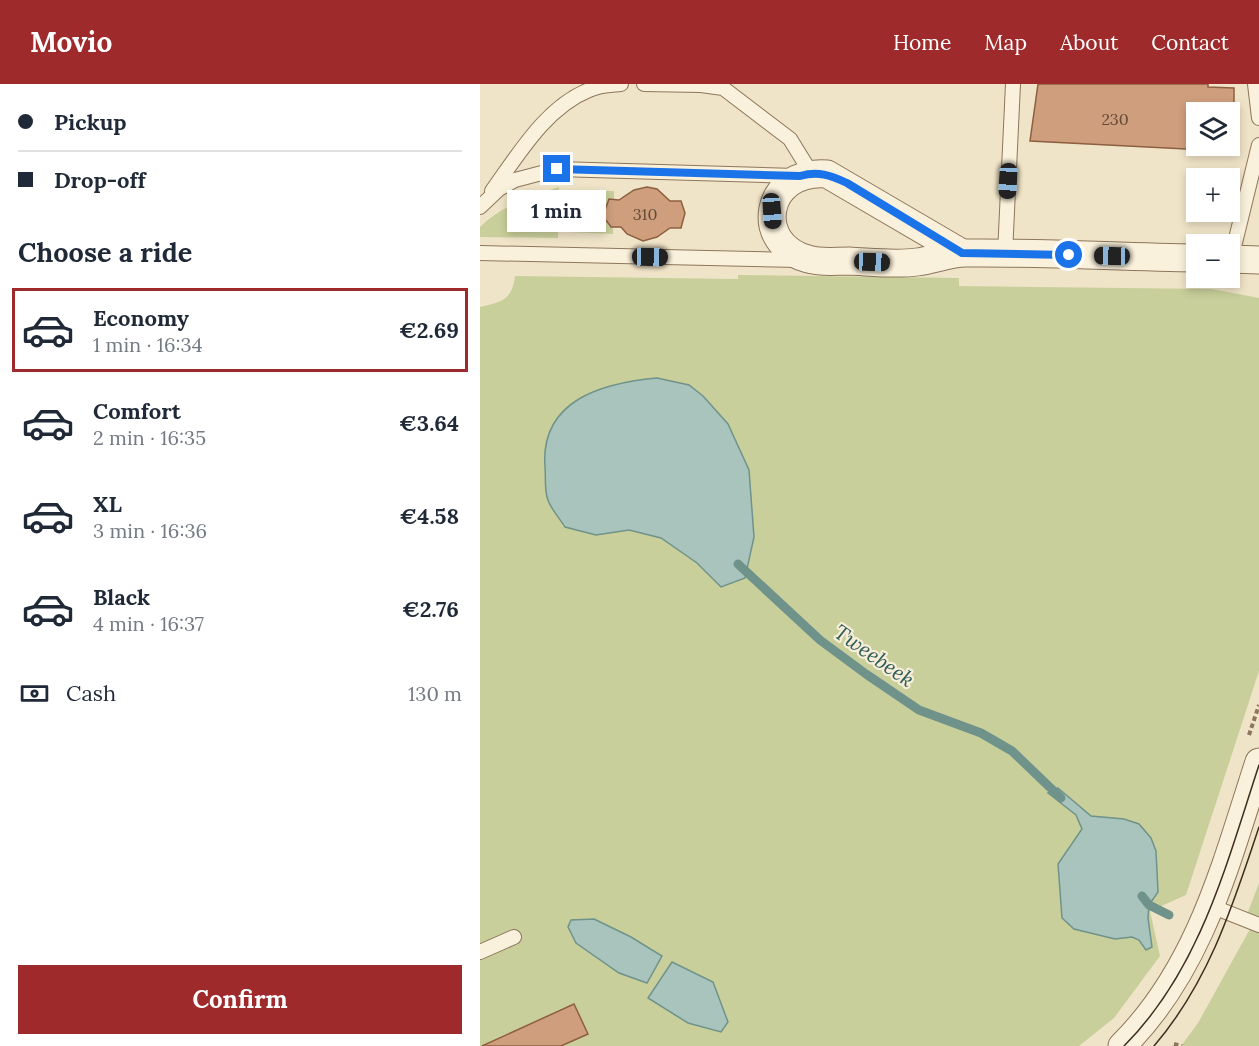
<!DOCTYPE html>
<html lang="en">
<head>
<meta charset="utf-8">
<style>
	:root { --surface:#fff; --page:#f6f6f7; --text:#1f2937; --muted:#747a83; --line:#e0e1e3; --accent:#9e2a2b }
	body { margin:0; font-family:Lora,serif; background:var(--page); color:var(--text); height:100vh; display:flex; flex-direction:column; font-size:22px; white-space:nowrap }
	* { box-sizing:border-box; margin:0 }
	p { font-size:20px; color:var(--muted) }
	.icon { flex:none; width:33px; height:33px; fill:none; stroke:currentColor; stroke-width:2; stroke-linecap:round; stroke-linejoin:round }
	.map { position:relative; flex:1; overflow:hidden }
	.details { display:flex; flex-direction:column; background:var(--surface); width:480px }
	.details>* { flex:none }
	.hud { display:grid; align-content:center; height:132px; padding:0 18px; background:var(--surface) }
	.buttons { position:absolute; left:706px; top:18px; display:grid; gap:12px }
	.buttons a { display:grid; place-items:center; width:54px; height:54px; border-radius:0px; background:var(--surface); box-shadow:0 3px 9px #0003; font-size:30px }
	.end { position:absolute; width:27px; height:27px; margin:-14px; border:8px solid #1a73e8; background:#fff; box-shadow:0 0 0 3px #fff }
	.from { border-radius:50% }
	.bubble { position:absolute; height:42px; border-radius:0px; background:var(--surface); box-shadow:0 3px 9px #0003; font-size:20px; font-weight:800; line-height:42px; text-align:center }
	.car { position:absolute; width:18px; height:36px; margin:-18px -9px; border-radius:8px; box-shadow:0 0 4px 2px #0007; background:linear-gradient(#222 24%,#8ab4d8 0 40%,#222 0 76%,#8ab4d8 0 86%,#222 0) }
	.hud b { display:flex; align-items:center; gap:21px; height:57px; font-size:22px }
	.hud b+b { border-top:2px solid var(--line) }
	.hud i { width:15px; height:15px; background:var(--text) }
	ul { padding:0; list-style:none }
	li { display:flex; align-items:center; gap:18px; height:84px; margin:0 12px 9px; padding:0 6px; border:3px solid transparent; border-radius:0px }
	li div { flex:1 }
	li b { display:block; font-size:22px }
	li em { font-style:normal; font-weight:800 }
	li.active { border-color:var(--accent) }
	li>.icon { width:54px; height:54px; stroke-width:1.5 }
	h2 { padding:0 18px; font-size:27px; line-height:72px }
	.pay { display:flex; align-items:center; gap:15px; height:66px; padding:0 18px; font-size:22px }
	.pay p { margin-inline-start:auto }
	.primary-button { display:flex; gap:12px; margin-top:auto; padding:12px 18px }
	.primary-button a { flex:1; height:69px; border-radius:0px; background:var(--accent); color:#fff; font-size:24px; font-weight:800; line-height:69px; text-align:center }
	header { display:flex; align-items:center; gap:36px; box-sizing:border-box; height:84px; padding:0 30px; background:var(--accent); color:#fff }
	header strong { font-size:28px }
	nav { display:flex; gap:33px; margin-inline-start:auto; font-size:21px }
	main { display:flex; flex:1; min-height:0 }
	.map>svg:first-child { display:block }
	.green { fill:#c9cf9b }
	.water { fill:#a9c4bc; stroke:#6f938a; stroke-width:1.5 }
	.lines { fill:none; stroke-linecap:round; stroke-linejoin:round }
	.stream { stroke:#6f938a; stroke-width:9 }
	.building { fill:#cf9f7d; stroke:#8d5f41; stroke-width:1.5 }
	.service-casing { stroke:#8d765c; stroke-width:16 }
	.minor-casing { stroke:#8d765c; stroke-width:29 }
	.path { stroke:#8d765c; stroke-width:4; stroke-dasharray:4.5 3; stroke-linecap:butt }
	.service { stroke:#faf1dc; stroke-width:14 }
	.minor { stroke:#faf1dc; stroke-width:27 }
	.tram { stroke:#3d2e20; stroke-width:1.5 }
	.route { stroke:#1a73e8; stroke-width:8 }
	.labels { text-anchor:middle; stroke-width:4.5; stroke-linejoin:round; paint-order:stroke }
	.number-label { font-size:16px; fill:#624a37 }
	.water-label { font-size:21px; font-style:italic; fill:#2f5d5a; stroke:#f7eed8 }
</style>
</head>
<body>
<header>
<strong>Movio</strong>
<nav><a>Home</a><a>Map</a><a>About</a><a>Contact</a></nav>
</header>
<main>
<section class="details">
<div class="hud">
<b><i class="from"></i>Pickup</b>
<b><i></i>Drop-off</b>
</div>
<h2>Choose a ride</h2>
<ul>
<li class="active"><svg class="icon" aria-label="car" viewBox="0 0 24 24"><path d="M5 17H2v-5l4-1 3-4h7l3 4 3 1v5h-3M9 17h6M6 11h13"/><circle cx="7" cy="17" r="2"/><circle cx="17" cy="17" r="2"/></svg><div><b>Economy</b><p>1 min · 16:34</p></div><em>€2.69</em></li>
<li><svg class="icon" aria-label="car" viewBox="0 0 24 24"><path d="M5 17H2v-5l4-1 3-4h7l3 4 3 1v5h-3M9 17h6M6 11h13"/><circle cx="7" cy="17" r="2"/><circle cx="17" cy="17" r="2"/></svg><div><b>Comfort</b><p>2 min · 16:35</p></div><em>€3.64</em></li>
<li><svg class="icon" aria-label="car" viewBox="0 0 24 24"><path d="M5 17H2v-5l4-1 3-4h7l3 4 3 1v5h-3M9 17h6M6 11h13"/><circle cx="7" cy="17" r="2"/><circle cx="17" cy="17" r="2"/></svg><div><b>XL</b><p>3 min · 16:36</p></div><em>€4.58</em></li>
<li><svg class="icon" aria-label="car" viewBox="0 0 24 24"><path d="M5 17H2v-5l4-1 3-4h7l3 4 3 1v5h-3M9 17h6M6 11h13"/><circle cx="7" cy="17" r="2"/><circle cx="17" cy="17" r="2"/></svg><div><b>Black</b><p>4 min · 16:37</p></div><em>€2.76</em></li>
</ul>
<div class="pay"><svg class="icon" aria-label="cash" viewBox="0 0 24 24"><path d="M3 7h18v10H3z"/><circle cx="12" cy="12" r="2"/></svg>Cash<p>130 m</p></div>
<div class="primary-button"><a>Confirm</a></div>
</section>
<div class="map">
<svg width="779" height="962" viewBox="0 0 779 962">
	<rect width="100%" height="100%" fill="#f0e4c8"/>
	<g class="green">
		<path d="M79 103 78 154 0 153V143C21 122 51 112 79 103Z"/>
		<path d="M91 107H134V115H128L125 128 128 142 133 143V150L88 148 87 113Z"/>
		<path d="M258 191 479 194V202L732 205 779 214V587L706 811 670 827 680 872 634 934 599 962H0V223C22 218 32 216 35 192L258 195Z"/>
		<path d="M779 799V962H701L718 939 770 845 765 836Z"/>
	</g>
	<g class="water">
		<path d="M177 294 209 301 223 312 248 340 269 386 274 453 265 494 241 503 217 479 181 454 149 446 116 451 85 443C80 435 71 425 68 416 64 407 66 393 65 383 60 316 122 299 177 294Z"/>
		<path d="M578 704 611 732 644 735 659 740 671 754 676 767 678 808 669 821 668 834 672 863 666 866 659 856 652 853 635 855 594 845 582 834 578 780 602 745 596 731 568 709Z"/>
		<path d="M114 835 151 853 182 872 167 899 139 889 96 859 88 843 91 836Z"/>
		<path d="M192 878 233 898 248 938 241 948 208 939 168 914Z"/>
	</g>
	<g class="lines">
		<g class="stream">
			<path d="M258 480 340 556 386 590 439 626 501 649 532 667 581 714"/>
			<path d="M662 812 669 821 689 831"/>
		</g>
	</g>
	<g class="building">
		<path d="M558 0H728V3L754 4V33H750V28H717V62H746L745 67 550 57Z"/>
		<path d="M167 103 177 105 190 117H201L205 129 201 144H190L177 153 163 157 147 150 141 143H131L125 135V126L129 115 139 116 154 106Z"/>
		<path d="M94 920 108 950 81 962H2Z"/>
	</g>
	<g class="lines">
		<defs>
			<g id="service">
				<path d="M164 0 221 1 243 4 310 55 331 89"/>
				<path d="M775 0 779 34"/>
				<path d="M12 107C38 71 66 23 109 6 119 1 131 1 141 0"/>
				<path d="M0 123 19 105 35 96 77 85 315 92"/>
				<path d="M0 169 319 176"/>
				<path d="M525 170 533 0"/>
				<path d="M751 175 779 61"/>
				<path d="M731 822 779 841"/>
				<path d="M0 868 34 853"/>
			</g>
			<g id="minor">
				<path d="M482 169 347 90C284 85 272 160 328 175 340 179 356 177 369 177 391 178 415 181 437 178 453 176 470 169 486 169 563 168 640 173 717 174"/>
				<path d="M750 175 779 176"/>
				<path d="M642 962C720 885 746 779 779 678"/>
			</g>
		</defs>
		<use href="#service" class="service-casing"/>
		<use href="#minor" class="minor-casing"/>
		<g class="path">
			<path d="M769 651 779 621"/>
			<path d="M694 960 702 962"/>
		</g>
		<use href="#service" class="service"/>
		<use href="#minor" class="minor"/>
		<g class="tram">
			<path d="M644 962C720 886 746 781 779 681"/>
			<path d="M674 962C729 898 753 821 779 743"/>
		</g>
	</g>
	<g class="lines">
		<path class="route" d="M77 85 320 92C338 87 350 91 367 99L482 169 589 171"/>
	</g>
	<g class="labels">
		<g class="number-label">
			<text x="635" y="41">230</text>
			<text x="165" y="136">310</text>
		</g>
		<g class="water-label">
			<text transform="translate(394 572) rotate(35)" y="7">Tweebeek</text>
		</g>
	</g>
</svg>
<div class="buttons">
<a><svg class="icon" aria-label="layers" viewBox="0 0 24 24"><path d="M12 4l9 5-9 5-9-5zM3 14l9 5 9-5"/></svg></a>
<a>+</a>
<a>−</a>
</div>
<i class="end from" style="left:589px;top:171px"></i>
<i class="end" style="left:77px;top:85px"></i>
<div class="bubble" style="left:27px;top:106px;width:99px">1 min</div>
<i class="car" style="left:528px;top:97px;rotate:183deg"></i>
<i class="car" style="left:292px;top:127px;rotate:176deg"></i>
<i class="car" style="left:632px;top:172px;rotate:271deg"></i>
<i class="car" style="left:170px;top:173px;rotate:91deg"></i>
<i class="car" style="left:392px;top:178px;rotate:92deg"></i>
</div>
</main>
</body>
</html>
